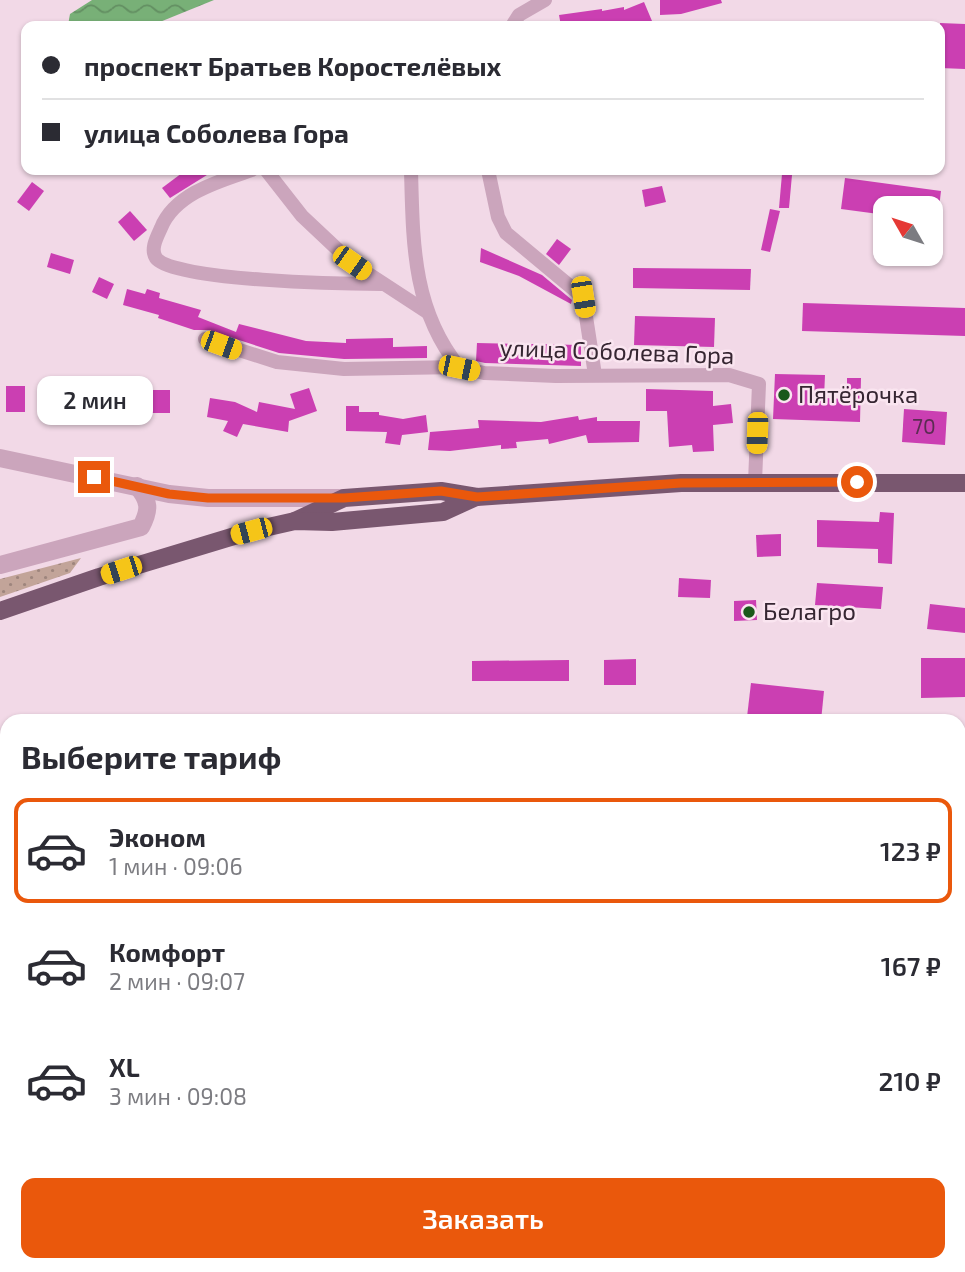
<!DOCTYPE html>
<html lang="ru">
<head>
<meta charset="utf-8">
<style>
	:root { --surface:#fff; --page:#f2f2f3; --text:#2b2b33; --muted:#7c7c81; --line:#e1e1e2; --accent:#ea580c }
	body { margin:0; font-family:"Exo 2",sans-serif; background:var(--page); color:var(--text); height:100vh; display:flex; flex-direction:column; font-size:26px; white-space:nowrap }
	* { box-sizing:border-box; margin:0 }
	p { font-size:23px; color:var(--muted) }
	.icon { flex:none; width:38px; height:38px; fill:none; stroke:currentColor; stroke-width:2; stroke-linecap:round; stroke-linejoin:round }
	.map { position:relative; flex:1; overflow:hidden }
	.panel { position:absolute; left:0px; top:714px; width:966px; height:558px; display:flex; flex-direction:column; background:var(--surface); border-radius:21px 21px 0 0; box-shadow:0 2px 5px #0004 }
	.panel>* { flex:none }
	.top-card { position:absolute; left:21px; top:21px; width:924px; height:154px; border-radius:14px; box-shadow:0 2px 5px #0004; display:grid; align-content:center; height:154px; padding:0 21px; background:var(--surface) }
	.needle { width:46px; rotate:309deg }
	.tools { position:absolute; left:873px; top:196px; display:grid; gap:14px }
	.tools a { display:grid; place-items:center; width:70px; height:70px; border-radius:14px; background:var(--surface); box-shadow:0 2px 5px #0004; font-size:35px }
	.end { position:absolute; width:32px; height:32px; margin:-16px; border:9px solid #ea580c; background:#fff; box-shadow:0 0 0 4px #fff }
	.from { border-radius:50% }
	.bubble { position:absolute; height:49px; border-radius:14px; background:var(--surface); box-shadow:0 2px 5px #0004; font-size:23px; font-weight:600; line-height:49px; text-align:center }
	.car { position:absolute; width:21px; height:42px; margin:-21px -10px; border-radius:9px; box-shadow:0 0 5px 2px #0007; background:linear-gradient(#f5c518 24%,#345 0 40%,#f5c518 0 76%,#345 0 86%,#f5c518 0) }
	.top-card b { display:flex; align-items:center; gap:24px; height:66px; font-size:26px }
	.top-card b+b { border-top:2px solid var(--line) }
	.top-card i { width:18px; height:18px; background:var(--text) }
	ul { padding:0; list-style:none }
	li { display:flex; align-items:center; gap:21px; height:105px; margin:0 14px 10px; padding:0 7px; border:4px solid transparent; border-radius:14px }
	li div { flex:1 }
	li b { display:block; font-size:26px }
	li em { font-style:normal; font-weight:600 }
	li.active { border-color:var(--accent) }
	li>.icon { width:63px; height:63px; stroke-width:1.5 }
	h2 { padding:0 21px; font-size:32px; line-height:84px }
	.cta { display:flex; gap:14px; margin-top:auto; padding:14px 21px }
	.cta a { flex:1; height:80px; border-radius:14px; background:var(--accent); color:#fff; font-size:28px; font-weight:600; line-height:80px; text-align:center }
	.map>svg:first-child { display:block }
	.green { fill:url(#green-dots) }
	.water { fill:url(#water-waves) }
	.building { fill:#cb3fb2 }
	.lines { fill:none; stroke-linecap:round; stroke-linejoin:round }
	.minor { stroke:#cba5bc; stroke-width:14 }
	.tertiary { stroke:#cba5bc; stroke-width:18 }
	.primary { stroke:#79576f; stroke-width:18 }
	.route { stroke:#ea580c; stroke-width:9 }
	.poi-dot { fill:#1a591b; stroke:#fae5f0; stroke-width:2.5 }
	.labels { text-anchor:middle; stroke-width:5; stroke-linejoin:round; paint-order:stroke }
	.number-label { font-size:21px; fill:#5b2c52 }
	.street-label { font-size:24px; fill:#362632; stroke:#fae5f0 }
	.poi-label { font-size:24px; fill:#362632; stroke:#fae5f0; text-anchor:start }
</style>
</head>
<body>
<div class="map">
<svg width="965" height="1272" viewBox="0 0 965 1272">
	<defs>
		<pattern id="green-dots" width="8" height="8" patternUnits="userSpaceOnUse" patternTransform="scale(1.75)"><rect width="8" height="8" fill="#c2a499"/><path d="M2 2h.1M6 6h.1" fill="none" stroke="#9e857d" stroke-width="1.8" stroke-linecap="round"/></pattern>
		<pattern id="water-waves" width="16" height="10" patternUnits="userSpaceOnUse" patternTransform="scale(1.75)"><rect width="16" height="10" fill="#78b077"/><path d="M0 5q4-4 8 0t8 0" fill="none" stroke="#638f62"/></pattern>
	</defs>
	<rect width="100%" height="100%" fill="#f2d9e7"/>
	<path class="green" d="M81 558 70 573 0 597V579Z"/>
	<path class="water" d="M92 0H214L150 26 68 25 70 14Z"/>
	<g class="building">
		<path d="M660 0H721L722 3 681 14 660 15Z"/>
		<path d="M644 2 652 21 640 26H561L559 15 602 9V11L624 7V10Z"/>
		<path d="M940 23 965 24V69L940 68Z"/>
		<path d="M186 170H215L170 198 162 188Z"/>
		<path d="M782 174 792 175 789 208H779Z"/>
		<path d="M845 178 941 191 939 208H886V215L841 209Z"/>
		<path d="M32 182 44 191 29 211 17 202Z"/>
		<path d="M662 186 666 202 645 207 642 190Z"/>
		<path d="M770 209 780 211 770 252 761 250Z"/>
		<path d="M130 211 147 230 134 241 118 222Z"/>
		<path d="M557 239 571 249 559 265 546 254Z"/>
		<path d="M481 248 542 275 572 300 571 304 519 276 480 262Z"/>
		<path d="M51 253 74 260 70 274 47 267Z"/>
		<path d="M633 268 751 269 750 290 633 288Z"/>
		<path d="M99 277 114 284 107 299 92 292Z"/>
		<path d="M127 289 145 294 147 289 160 293 159 298 201 310 198 317 236 332 239 324 306 341 346 343V339L393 338V347L427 346V358L344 359 279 353 208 330H194L158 318 159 315 123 305Z"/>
		<path d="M803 303 965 308V336L802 331Z"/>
		<path d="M635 316 715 318 714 347 634 345Z"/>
		<path d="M477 343 581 345V366L485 363 476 361Z"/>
		<path d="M775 374 825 375 824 398 847 399V378H861L860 422 773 419Z"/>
		<path d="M45 383 90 385V390L142 386V390H170V413H152V401L116 404V413L77 414V408H45Z"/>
		<rect x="6" y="386" width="19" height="26"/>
		<path d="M309 388 317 411 289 421 288 432 243 424 237 437 223 431 228 421 207 417 210 398 235 402 257 412 259 402 295 409 290 394Z"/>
		<path d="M646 389 713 391V406L731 404 733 423 713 425 714 451 693 452 692 445 669 447 667 411H646Z"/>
		<path d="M346 406H359V412H379V415L403 419 426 415 428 432 402 435 400 445 385 443 387 432 346 431Z"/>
		<path d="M904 409 947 412 945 445 902 442Z"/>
		<path d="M578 416 579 420 597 417V421H640L639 442 588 443 586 435 549 444 548 439 516 442 517 448 501 449V445L450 451 428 450 430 432 479 428 478 420 541 422Z"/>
		<path d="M880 512 894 513 892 564 878 563V549L817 547V520L879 522Z"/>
		<path d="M781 534V556L757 557 756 535Z"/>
		<path d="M679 578 711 580 710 598 678 597Z"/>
		<path d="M817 583 883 587 881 609 815 605Z"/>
		<path d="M756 600 757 620 734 621V601Z"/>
		<path d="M930 604 965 608V633L927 629Z"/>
		<path d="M921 658H965V697L921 698Z"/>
		<path d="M636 659V685H604V660Z"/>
		<path d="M569 660V681H472V661Z"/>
		<path d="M751 683 824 691 821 721 747 717Z"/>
	</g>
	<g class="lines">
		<g class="minor">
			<path d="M512 26 519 15 545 0"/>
			<path d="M252 170C220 181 175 193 161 228 157 237 150 249 156 258 172 281 348 284 382 284"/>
			<path d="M266 170 302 216 352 263 427 312"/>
			<path d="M411 170C413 241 412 309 459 367"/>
			<path d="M488 170 498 217 506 233 583 297 595 375"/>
			<path d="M205 339 277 362 344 369 459 367 484 373 556 376 729 375 759 384 755 482"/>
			<path d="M959 1221 965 1222"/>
		</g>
		<g class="tertiary">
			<path d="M0 458 169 494 208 498H344"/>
			<path d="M0 565 141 527C150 510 150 501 137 486"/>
		</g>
		<g class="primary">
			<path d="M295 521 344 498 441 491 477 497 681 483H965"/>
			<path d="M0 611 99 577 251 531 295 521 332 522 443 512 476 497"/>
		</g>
	</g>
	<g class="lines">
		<path class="route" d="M94 477 169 494 208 498H344L441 491 477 497 681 483 857 482"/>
	</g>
	<g class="poi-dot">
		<circle cx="784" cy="395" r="7"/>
		<circle cx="749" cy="612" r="7"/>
	</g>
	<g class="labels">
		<g class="number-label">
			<text x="924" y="434">70</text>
		</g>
		<g class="street-label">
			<text transform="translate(617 352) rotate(2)" y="8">улица Соболева Гора</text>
		</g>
		<g class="poi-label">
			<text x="798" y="403">Пятёрочка</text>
			<text x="763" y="620">Белагро</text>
		</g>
	</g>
</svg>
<div class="tools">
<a><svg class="needle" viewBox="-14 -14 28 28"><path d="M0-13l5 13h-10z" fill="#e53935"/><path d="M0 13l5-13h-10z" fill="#7c7c81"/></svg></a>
</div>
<i class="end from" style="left:857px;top:482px"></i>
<i class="end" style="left:94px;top:477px"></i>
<div class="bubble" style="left:37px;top:376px;width:116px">2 мин</div>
<i class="car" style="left:352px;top:263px;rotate:125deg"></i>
<i class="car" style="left:583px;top:297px;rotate:171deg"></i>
<i class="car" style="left:221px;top:345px;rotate:110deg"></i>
<i class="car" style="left:459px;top:368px;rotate:102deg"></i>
<i class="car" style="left:757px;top:433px;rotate:182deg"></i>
<i class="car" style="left:251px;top:531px;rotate:255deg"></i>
<i class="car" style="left:121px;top:570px;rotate:252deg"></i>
<div class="top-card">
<b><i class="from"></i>проспект Братьев Коростелёвых</b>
<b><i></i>улица Соболева Гора</b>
</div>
<section class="panel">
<h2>Выберите тариф</h2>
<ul>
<li class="active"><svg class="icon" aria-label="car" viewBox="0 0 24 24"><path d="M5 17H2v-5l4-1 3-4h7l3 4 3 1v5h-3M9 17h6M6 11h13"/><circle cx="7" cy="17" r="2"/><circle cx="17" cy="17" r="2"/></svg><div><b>Эконом</b><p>1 мин · 09:06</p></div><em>123 ₽</em></li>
<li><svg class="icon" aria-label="car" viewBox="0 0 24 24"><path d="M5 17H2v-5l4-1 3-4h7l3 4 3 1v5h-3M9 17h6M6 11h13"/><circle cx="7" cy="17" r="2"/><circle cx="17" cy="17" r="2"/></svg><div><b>Комфорт</b><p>2 мин · 09:07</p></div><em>167 ₽</em></li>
<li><svg class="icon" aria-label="car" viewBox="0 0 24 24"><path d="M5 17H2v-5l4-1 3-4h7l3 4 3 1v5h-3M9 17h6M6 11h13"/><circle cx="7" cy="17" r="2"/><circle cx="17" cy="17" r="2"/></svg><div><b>XL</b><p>3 мин · 09:08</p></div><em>210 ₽</em></li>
</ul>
<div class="cta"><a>Заказать</a></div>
</section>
</div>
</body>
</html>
